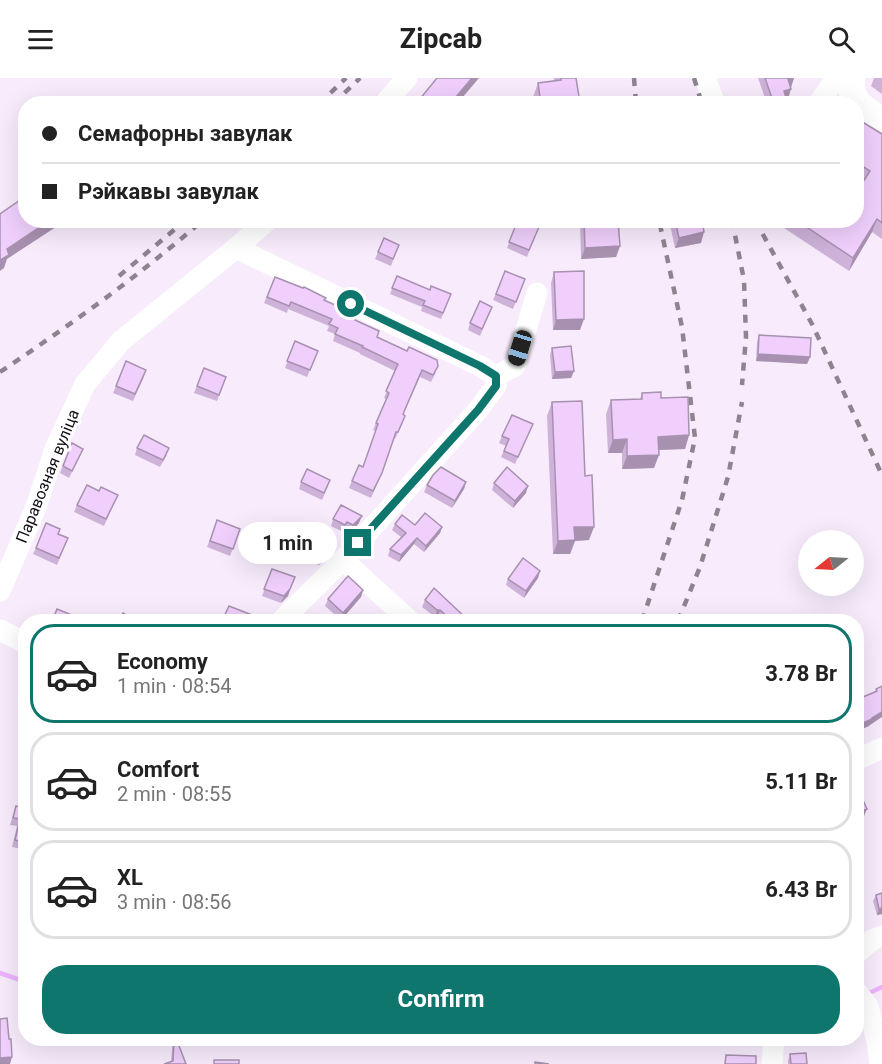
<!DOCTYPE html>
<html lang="en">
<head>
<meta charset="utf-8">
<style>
	:root { --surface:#fff; --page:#f6f6f6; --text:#222; --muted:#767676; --line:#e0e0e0; --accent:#0f766e }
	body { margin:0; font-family:Roboto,sans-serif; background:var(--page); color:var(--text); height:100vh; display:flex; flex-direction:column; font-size:22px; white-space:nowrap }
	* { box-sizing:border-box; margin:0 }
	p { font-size:20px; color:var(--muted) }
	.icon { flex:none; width:33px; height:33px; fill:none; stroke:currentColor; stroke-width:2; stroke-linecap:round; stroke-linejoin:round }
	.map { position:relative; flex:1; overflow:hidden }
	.details { position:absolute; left:18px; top:536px; width:846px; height:432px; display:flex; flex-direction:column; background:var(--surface); border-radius:24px; box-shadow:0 6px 24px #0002 }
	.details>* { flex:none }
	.guide { position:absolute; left:18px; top:18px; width:846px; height:132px; border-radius:24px; box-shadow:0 6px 24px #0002; display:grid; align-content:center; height:132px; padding:0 24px; background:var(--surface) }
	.needle { width:39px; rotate:252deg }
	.controls { position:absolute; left:798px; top:452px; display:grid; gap:12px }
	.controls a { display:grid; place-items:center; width:66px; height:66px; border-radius:50%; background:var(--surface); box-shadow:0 6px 24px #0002; font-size:30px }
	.end { position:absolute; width:27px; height:27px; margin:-14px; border:8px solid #0f766e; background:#fff; box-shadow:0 0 0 3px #fff }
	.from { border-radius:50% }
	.bubble { position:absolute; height:42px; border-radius:21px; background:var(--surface); box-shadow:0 6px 24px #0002; font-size:20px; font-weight:700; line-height:42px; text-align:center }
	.car { position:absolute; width:18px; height:36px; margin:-18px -9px; border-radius:8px; box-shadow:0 0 4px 2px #0007; background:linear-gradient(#222 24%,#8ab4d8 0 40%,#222 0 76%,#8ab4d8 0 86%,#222 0) }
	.guide b { display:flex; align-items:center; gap:21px; height:57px; font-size:22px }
	.guide b+b { border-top:2px solid var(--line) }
	.guide i { width:15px; height:15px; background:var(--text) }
	ul { padding:10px 0 0; list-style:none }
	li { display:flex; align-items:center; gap:18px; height:99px; margin:0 12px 9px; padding:0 12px; border:3px solid var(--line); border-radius:24px }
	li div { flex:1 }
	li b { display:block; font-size:22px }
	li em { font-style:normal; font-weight:700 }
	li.selected { border-color:var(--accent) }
	li>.icon { width:54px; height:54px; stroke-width:1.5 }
	.cta { display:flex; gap:12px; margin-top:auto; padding:12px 24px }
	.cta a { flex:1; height:69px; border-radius:24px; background:var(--accent); color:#fff; font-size:24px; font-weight:700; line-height:69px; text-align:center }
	header { display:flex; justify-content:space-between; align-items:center; height:78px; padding:0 24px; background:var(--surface); font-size:27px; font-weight:700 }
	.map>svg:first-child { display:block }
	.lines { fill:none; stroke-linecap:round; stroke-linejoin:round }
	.stream { stroke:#ecb4ff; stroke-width:4.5 }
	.minor { stroke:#fff; stroke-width:21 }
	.major { stroke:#fff; stroke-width:27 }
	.rail { stroke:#8d8490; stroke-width:4.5; stroke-dasharray:8 8; stroke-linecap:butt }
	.wall { fill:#ceb2d9 }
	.shaded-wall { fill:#a891b0 }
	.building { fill:#f0cffc; stroke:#a891b0; stroke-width:1.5 }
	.route { stroke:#0f766e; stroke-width:8 }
	.labels { text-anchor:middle; stroke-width:6; stroke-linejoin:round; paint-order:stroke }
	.street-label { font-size:16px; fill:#130e15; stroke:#fefefe }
</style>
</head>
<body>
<header><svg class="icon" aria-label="menu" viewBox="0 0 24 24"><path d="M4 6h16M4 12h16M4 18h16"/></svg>Zipcab<svg class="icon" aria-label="search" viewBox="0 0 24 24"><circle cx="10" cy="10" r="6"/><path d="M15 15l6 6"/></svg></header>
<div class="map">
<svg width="882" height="986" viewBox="0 0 882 986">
	<rect width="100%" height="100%" fill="#f8ecfc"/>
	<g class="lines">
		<g class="stream">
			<path d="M0 895 26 904"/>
			<path d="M867 916 882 909"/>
		</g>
		<g class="minor">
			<path d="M705 0 715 26"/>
			<path d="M384 26 407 0"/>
			<path d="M818 26 835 2 851 7"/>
			<path d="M236 170 480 288 496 298V308L478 332 343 482 281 543"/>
			<path d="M496 298 515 288 537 215"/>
			<path d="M343 482 410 543"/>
			<path d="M0 513 36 429 55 371 85 306 121 263 236 170 268 142"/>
			<path d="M0 552 26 565"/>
			<path d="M856 682 882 670"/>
			<path d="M856 876 872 862 882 858"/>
			<path d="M856 913 868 928 877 964 880 986"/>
			<path d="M772 986 774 960"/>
		</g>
		<path class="major" d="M852 0C847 22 866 32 882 43"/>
		<g class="rail">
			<path d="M634 0 636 26"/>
			<path d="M694 0 702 26"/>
			<path d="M319 26 346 0"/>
			<path d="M333 26 360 0"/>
			<path d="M732 142 744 202 746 259 742 307"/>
			<path d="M755 142 812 246 882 397"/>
			<path d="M119 198 186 142"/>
			<path d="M0 294C70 247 139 198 203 142"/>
			<path d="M642 543 682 422 695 360 682 249 659 142"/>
			<path d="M678 543 700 489 728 399 742 324"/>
		</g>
	</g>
	<g class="wall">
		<path d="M554 0H576L580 25 590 26H534L533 19 538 5 554 3Z"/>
		<path d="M758 0H794L786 26H767Z"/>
		<path d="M874 0H882V16L871 8Z"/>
		<path d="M856 40 882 56V161L872 154 849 193 772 142H856L863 104 856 100Z"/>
		<path d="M518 142 539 149 527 179 507 170Z"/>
		<path d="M580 142H618L620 168 616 179 581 181Z"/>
		<path d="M669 142H702L701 165 675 170Z"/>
		<path d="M384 160 399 167 391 188 375 181Z"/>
		<path d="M505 193 525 201 513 231 493 222Z"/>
		<path d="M554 194 580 252H553L551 205Z"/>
		<path d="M397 198 430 212 451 216 441 241 421 233 422 229 390 216Z"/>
		<path d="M275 199 324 222 355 242 377 259 436 294 431 304 420 299 403 337V344L395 361 394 360 379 402 371 420 349 410 352 403 363 389 376 353 373 352 386 321 384 320 395 293 360 276V275L333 263 335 256 327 253 329 248 288 231 287 235 264 225Z"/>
		<path d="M492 229 480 258 468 252 470 245Z"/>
		<path d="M759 257 810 279 807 286 756 283 757 264Z"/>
		<path d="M295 263 318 273 307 299 285 290Z"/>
		<path d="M552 270 574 293 571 300 552 301 550 277Z"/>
		<path d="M204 290 226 299 217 323 194 315Z"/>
		<path d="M144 299 133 323 113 315 116 308Z"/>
		<path d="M642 315 661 320 689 357 685 371 659 372 654 390 622 391V375H608L606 336 611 322 640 321Z"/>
		<path d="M552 324 585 398 589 462 575 463 570 476H553L547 338Z"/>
		<path d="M533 346 515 386 501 379 506 368 499 365 502 358Z"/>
		<path d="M72 365 80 378 69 400 60 395Z"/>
		<path d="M137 370 167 377 160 389 135 377Z"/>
		<path d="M301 404 328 408 322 422 299 411Z"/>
		<path d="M466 404 464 411 452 430 424 414 427 407Z"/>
		<path d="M494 405 526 415 513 430 492 412Z"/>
		<path d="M118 417 104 448 74 434 77 427Z"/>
		<path d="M333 441 359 445 351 454 344 451 343 454 331 448Z"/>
		<path d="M217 442 240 451 230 478 207 469Z"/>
		<path d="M395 446 415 447 442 449 440 455 424 474 414 466 399 484 388 478 390 471 401 459 392 452Z"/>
		<path d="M310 454 321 462 331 467 326 481 319 487 300 480Z"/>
		<path d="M59 456 68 460 57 487 33 476 36 470Z"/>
		<path d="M272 491 295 499 288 518 281 525 262 518Z"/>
		<path d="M538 500 524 520 506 507 508 501Z"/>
		<path d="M363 512 361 519 341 542 325 528 328 521Z"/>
		<path d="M425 522 468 542V543H442L438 539H435L422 529Z"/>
		<path d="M16 728 26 730V772L12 769 17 748 10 747Z"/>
		<path d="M876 817 882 836 877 837 873 823Z"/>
		<path d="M173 960H176L186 986 171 983Z"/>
		<path d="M790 976 807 986H788V983Z"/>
	</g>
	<g class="shaded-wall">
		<path d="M472 0H479L457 26H450Z"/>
		<path d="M790 0H794L791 9 788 1Z"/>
		<path d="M791 11 788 21 780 24 784 13Z"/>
		<path d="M877 141 872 154 849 193 853 180Z"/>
		<path d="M50 142H63L56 149 7 181 4 190 0 193V182L7 171Z"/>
		<path d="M704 154 701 165 675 170 679 160Z"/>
		<path d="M620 168 616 179 581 181 585 170Z"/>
		<path d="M584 241 580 252H553L556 242Z"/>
		<path d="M758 276 810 279 807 286 756 283Z"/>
		<path d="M574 293 571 300 552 301 555 294Z"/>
		<path d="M689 357 685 371 654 372 658 359Z"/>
		<path d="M627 361 622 375H608L613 362Z"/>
		<path d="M659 377 654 390 622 391 627 378Z"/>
		<path d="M466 404 464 411 452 430 455 423Z"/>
		<path d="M528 408 526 415 513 430 515 423Z"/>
		<path d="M362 438 359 445 351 454 353 447Z"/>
		<path d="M442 449 440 455 424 474 426 468Z"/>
		<path d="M574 449H594L589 462 575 463 570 476H553L558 463Z"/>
		<path d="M417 460 414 466 399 484 401 477Z"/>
		<path d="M328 474 326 481 319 487 322 480Z"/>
		<path d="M540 493 538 500 524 520 526 513Z"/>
		<path d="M290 511 288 518 281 525 284 518Z"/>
		<path d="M363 512 361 519 341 542 343 535Z"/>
		<path d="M437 532H440L438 539H435Z"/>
		<path d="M882 634V639L870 647 869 648 856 654V648Z"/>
		<path d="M867 731 864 738 856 741V735Z"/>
		<path d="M882 830V836L877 837 879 831Z"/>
		<path d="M12 979 10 986H0V980Z"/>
	</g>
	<g class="building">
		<path d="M437 0H472L450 26H420L422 24 419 22Z"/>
		<path d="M561 0H576L580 25 589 23 590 26H541L538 5 561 2Z"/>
		<path d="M765 0H790L788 1 791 11 784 13 787 23 779 26H774Z"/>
		<path d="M856 40 882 56V145L877 141 853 180 796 142H856V115L870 93 856 84Z"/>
		<path d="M26 118V142H50L7 171 9 177 0 182V136Z"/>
		<path d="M518 142H523L539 149 529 172 509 164Z"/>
		<path d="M584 142H618L620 168 585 170Z"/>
		<path d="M675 142H702L704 154 679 160Z"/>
		<path d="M384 160 399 167 393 181 378 174Z"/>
		<path d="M505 193 525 201 516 224 496 216Z"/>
		<path d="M584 193V241L556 242 554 194Z"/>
		<path d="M397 198 430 212 431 208 451 216 443 235 423 227 425 223 392 210Z"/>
		<path d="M275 199 303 210 304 209 326 220 324 222 357 237 355 242 379 253 377 259 407 273 409 269 437 282 438 288 433 297 422 292 403 336 405 338 398 354H396L382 395 373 413 352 403 359 387 363 389 378 346 376 345 389 315 386 313 398 286 362 269 363 268 335 256 338 250 329 246 332 241 291 224 289 228 267 219Z"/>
		<path d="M480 223 492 229 482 251 470 245Z"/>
		<path d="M759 257 811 260 810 279 758 276Z"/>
		<path d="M295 263 318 273 310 292 287 283Z"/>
		<path d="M571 268 574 293 555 294 552 270Z"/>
		<path d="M126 283 146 292 135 316 116 308Z"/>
		<path d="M204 290 226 299 219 317 197 308Z"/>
		<path d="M661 314V320L688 319 689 357 658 359 659 377 627 378V361L613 362 611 322 642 321V315Z"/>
		<path d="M582 323 585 398 592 397 594 449H574L575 462 558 463 552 324Z"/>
		<path d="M512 337 533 346 518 379 504 373 509 361 502 358Z"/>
		<path d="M144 357 169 370 163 382 137 370Z"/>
		<path d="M72 365 83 371 72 393 63 388Z"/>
		<path d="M441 389 466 404 455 423 427 407 433 397Z"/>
		<path d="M507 389 528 408 515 423 494 405Z"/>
		<path d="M307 391 330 402 324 415 301 404Z"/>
		<path d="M87 407 99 413 101 409 118 417 106 441 77 427Z"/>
		<path d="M341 427 362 438 353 447 347 444 345 447 333 441Z"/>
		<path d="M425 435 442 449 426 468 417 460 401 477 390 471 406 455 395 446 402 437 415 447Z"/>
		<path d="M217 442 240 451 233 471 210 463Z"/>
		<path d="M46 445 60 451 58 456 68 460 59 480 36 470Z"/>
		<path d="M310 454 322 459 321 462 331 467 328 474 322 480 303 473Z"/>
		<path d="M523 480 540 493 526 513 508 501Z"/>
		<path d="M272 491 295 499 290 511 284 518 264 511Z"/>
		<path d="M348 498 363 512 343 535 328 521Z"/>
		<path d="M434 510 468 542 467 543H452L440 532H437L425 522Z"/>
		<path d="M229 528 252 537 249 543H222Z"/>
		<path d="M57 531 79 540 78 543H52Z"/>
		<path d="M123 535 136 543H119Z"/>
		<path d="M390 537 396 543H385Z"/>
		<path d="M596 539 606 543H594Z"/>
		<path d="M882 608V634L872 640V641L856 648V622L877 613 876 611Z"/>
		<path d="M862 720 867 731 856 735V721L857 722Z"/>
		<path d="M16 728 26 730V765L15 762 20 741 13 740Z"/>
		<path d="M882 815V830L879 831 876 817Z"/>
		<path d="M7 940 9 961H11L12 979 0 980V941Z"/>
		<path d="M174 960H176L186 986H164L173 983Z"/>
		<path d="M806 975 807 986H791L790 976Z"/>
		<path d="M726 977 756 978V986H725Z"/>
		<rect x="214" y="982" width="25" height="4"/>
		<path d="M535 984 549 986H535Z"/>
	</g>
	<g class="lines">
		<path class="route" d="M351 226 480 288 496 298V308L478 332 358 465"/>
	</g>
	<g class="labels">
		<g class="street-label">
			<text transform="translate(47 398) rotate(-68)" y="6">Паравозная вуліца</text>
		</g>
	</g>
</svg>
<div class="controls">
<a><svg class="needle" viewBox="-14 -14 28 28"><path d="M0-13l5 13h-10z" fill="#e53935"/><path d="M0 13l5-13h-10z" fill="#767676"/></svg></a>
</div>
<i class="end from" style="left:351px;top:226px"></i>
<i class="end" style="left:358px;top:465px"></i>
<div class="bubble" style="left:238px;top:444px;width:99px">1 min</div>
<i class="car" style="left:520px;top:270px;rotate:197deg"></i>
<div class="guide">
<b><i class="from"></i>Семафорны завулак</b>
<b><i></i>Рэйкавы завулак</b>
</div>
<section class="details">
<ul>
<li class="selected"><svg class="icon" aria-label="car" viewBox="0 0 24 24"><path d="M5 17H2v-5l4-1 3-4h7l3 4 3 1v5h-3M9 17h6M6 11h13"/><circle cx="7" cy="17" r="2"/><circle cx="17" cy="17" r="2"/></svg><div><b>Economy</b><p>1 min · 08:54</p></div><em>3.78 Br</em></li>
<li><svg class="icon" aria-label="car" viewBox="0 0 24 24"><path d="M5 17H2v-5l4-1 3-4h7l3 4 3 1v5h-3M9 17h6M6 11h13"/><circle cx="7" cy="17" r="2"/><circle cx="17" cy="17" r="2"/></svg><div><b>Comfort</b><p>2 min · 08:55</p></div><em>5.11 Br</em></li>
<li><svg class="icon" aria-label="car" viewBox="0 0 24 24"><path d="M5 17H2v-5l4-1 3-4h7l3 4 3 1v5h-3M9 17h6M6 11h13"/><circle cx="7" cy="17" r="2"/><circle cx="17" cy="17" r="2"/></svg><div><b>XL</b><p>3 min · 08:56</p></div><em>6.43 Br</em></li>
</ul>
<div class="cta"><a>Confirm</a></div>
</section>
</div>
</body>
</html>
